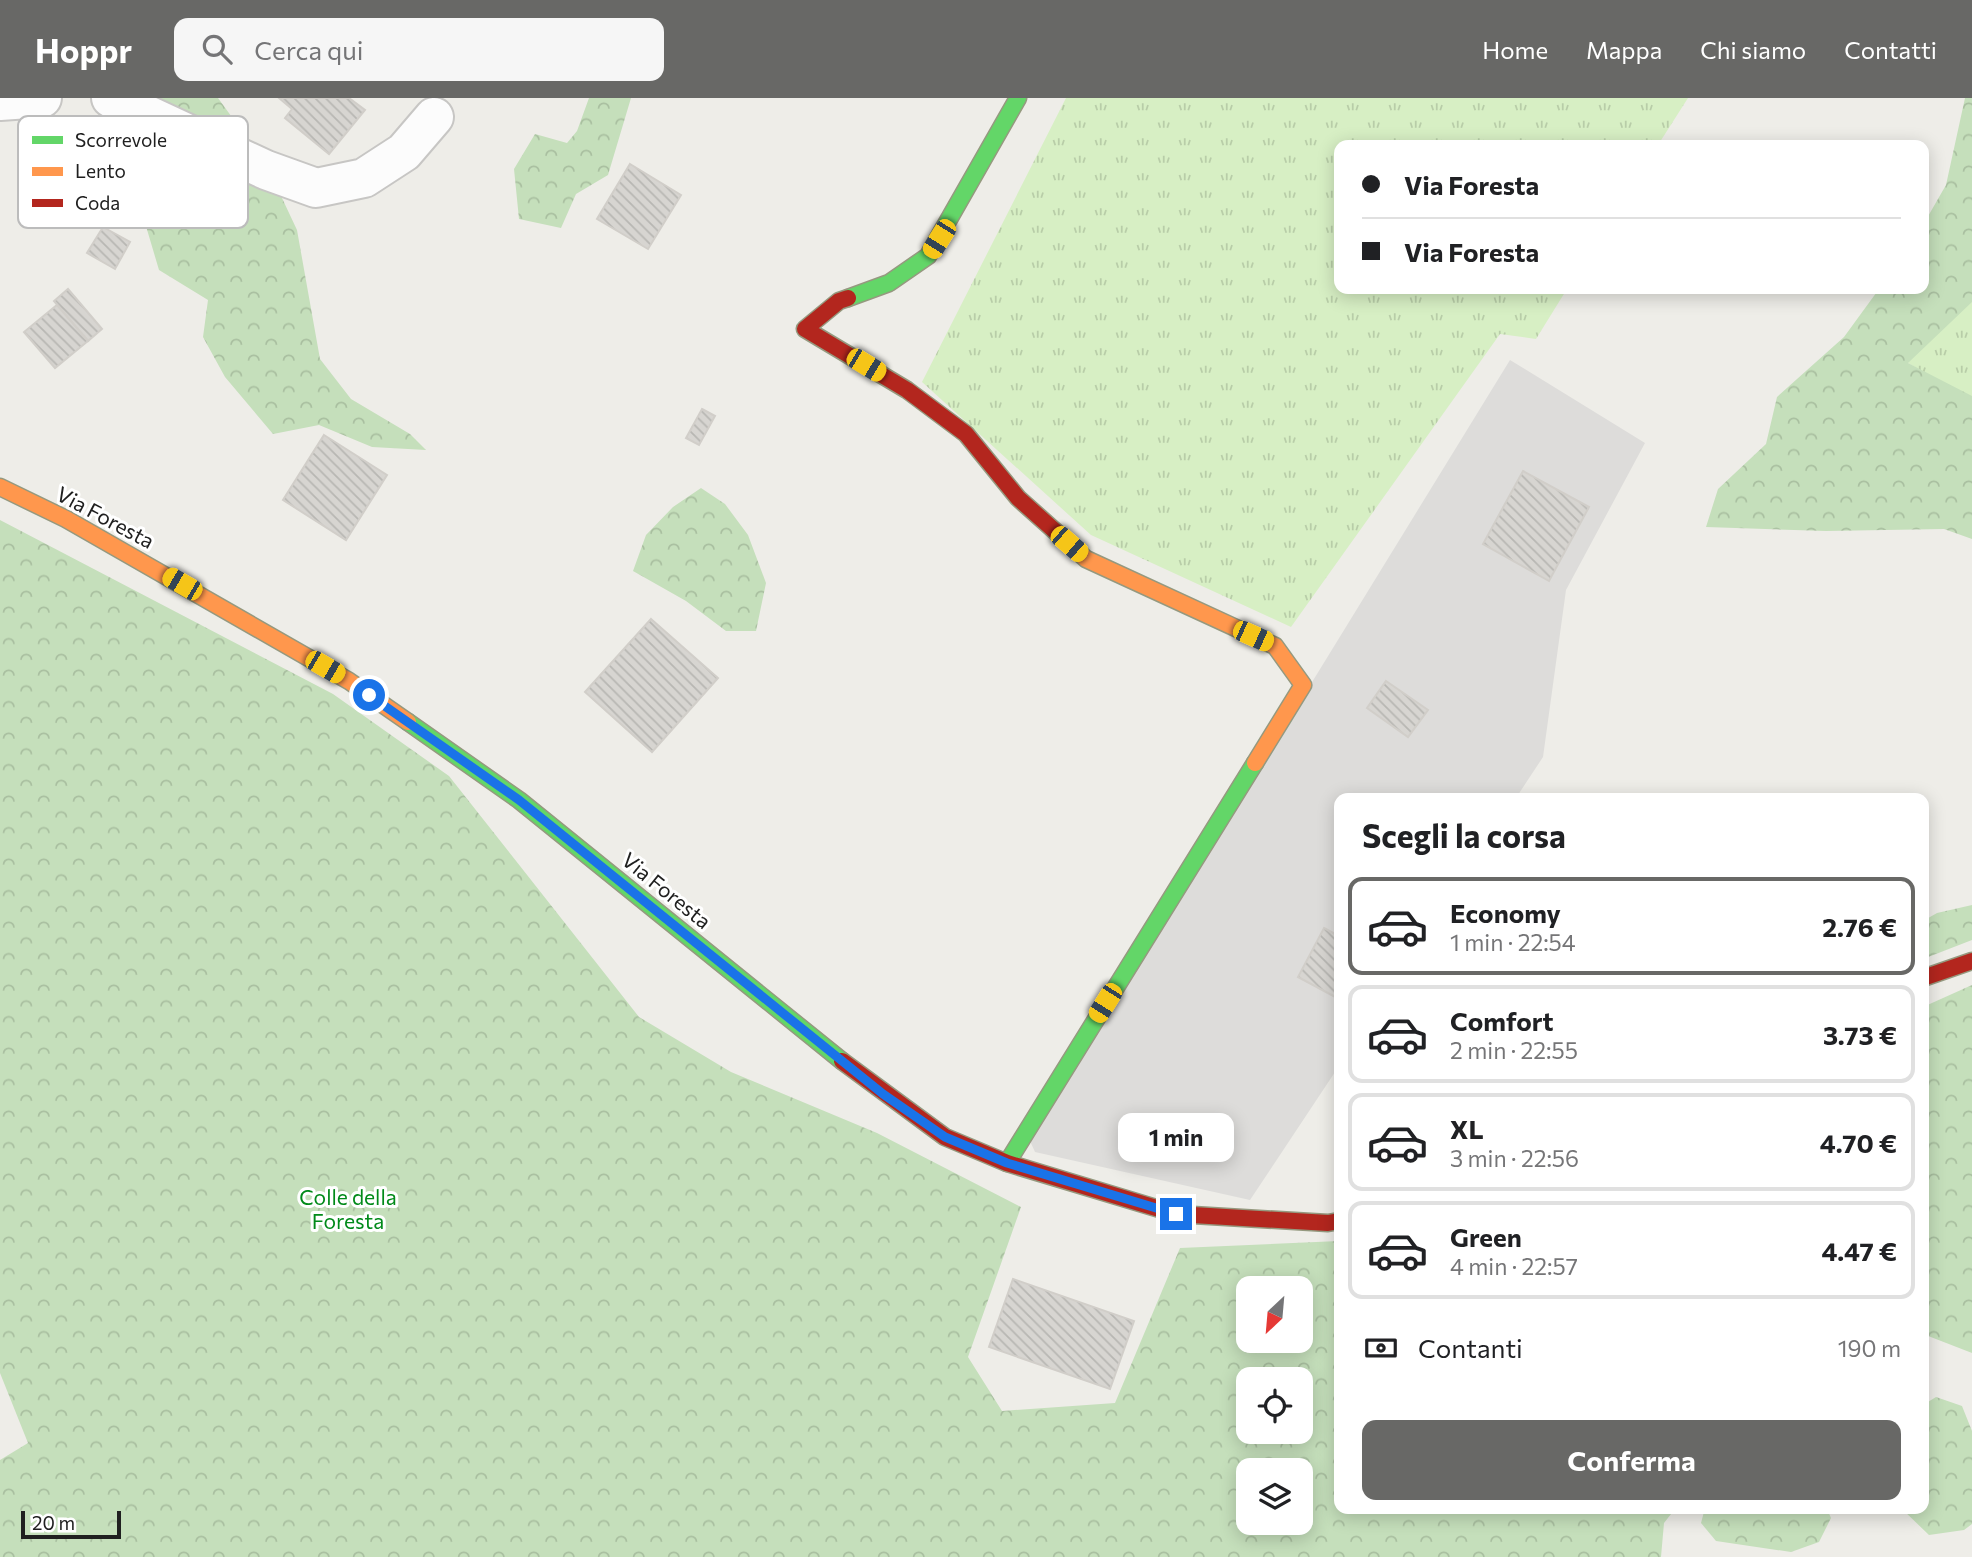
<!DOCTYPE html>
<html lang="it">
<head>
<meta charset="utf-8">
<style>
	:root { --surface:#fff; --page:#f6f6f6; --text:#202124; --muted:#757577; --line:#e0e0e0; --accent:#686866 }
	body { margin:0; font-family:Commissioner,sans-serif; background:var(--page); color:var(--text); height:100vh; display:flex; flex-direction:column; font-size:26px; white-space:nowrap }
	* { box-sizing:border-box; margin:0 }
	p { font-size:23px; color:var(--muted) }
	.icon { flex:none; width:38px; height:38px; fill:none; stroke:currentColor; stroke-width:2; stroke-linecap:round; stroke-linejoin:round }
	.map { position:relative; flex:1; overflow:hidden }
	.drawer { position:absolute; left:1334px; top:695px; width:595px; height:721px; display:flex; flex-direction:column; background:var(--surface); border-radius:14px; box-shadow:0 4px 18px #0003 }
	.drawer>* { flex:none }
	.hud { position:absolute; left:1334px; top:42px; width:595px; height:154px; border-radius:14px; box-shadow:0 4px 18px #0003; display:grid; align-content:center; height:154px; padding:0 28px; background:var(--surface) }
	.needle { width:46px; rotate:206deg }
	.buttons { position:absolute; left:1236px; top:1178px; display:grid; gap:14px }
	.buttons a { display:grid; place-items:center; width:77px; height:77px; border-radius:14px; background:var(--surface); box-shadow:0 4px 18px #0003; font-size:35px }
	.scale { position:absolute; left:21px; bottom:18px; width:100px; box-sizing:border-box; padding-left:7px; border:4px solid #202020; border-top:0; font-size:19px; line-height:24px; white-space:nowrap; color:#202020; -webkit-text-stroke:5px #fff; paint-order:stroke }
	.end { position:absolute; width:32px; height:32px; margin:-16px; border:9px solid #1a73e8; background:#fff; box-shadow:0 0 0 4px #fff }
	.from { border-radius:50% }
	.bubble { position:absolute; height:49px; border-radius:14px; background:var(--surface); box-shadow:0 4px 18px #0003; font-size:23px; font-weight:700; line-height:49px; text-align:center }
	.car { position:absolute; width:21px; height:42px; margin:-21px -10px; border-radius:9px; box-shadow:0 0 5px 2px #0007; background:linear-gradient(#f5c518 24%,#345 0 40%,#f5c518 0 76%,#345 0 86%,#f5c518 0) }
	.hud b { display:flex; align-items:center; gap:24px; height:66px; font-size:26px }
	.hud b+b { border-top:2px solid var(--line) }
	.hud i { width:18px; height:18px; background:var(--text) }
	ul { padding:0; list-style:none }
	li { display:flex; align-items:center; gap:21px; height:98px; margin:0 14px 10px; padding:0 14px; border:4px solid var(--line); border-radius:14px }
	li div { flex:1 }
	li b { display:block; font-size:26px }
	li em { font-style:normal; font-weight:700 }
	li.current { border-color:var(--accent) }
	li>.icon { width:63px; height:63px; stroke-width:1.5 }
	h2 { padding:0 28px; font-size:32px; line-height:84px }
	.pay { display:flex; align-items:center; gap:18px; height:77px; padding:0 28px; font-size:26px }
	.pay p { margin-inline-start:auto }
	.cta { display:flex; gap:14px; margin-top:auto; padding:14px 28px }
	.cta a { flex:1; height:80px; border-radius:14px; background:var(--accent); color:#fff; font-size:28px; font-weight:700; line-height:80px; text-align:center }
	header { display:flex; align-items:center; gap:42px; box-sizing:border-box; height:98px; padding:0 35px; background:var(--accent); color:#fff }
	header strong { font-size:33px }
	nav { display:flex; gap:38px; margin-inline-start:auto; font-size:24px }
	.search { width:490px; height:63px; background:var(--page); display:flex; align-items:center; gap:18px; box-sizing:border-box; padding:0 24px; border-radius:14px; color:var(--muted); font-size:26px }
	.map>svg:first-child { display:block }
	.residential { fill:#dddcda }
	.grass { fill:url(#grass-tufts) }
	.forest { fill:url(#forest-crowns); fill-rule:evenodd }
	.building { fill:url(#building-back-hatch); stroke:#d1cec9; stroke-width:2 }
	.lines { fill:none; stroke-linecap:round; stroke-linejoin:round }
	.street-casing { stroke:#c7c6c4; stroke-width:42 }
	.fast-casing { stroke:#95997f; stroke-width:19 }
	.slow-casing { stroke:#95997f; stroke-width:19 }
	.jam-casing { stroke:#95997f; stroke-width:19 }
	.street { stroke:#fcfcfc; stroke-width:38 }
	.fast { stroke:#63d668; stroke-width:16 }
	.slow { stroke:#ff974d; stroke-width:16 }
	.jam { stroke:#b3261e; stroke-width:16 }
	.route { stroke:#1a73e8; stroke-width:9 }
	.labels { text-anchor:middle; stroke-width:6; stroke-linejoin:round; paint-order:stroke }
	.street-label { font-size:21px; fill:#202020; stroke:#fff }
	.park-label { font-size:21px; fill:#018a19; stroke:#fff }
	.key { fill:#fff; stroke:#bcbcbc; stroke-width:2 }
	.key-label { font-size:19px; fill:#202020 }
</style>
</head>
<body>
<header>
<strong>Hoppr</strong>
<div class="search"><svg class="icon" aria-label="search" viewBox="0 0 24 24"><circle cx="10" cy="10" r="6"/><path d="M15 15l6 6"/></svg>Cerca qui</div>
<nav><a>Home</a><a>Mappa</a><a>Chi siamo</a><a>Contatti</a></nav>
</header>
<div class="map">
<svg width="1972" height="1459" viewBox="0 0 1972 1459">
	<defs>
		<pattern id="grass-tufts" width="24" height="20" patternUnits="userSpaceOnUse" patternTransform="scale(1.75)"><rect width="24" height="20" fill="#d7efc4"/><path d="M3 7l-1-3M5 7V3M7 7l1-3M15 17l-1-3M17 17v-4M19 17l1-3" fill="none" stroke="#b8cda8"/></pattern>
		<pattern id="forest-crowns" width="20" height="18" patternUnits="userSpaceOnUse" patternTransform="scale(1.75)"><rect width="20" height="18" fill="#c5dfbb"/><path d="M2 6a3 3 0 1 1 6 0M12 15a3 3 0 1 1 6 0" fill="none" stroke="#a9bfa0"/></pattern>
		<pattern id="building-back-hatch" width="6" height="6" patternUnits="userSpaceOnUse" patternTransform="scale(1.75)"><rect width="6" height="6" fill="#d7d5d1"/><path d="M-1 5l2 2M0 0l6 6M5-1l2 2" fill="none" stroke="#b8b7b3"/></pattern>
	</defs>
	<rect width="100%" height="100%" fill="#eeede8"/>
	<path class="residential" d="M1510 262 1645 345 1566 492 1543 659 1516 700H1339V968L1250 1102 1035 1054 1030 1043Z"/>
	<g class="grass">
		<path d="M1066 0H1688L1658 47H1339V191H1567L1536 241 1500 236 1291 529 1091 437 922 284Z"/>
		<path d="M1972 137V302L1908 265Z"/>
	</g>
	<g class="forest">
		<path d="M149 0H218L266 66 297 132 320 261 351 301 410 336 426 352 372 349 319 327 273 336 225 279 203 239 208 202 159 172 140 108 149 81 153 43Z"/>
		<path d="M589 0H631L608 77 576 96 561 130 519 121 514 71 535 36 567 45 577 33Z"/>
		<path d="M1965 0H1972V204L1908 265 1972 298V441L1944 431 1826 433 1706 429 1718 391 1766 346 1777 299 1844 239 1879 191H1923V127L1946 87Z"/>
		<path d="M701 390 725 406 748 437 766 485 756 533H726L686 503 633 473 646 437 673 409Z"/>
		<path d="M0 422 333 596 449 678 639 919 731 974 877 1035 1021 1109 968 1259 1002 1313 1115 1305 1180 1150 1339 1143V1410L1675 1411 1664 1425 1661 1459H0V1362L28 1345 0 1275ZM1248 1190H1300V1242H1248ZM1248 1281H1300V1334H1248ZM1248 1372H1300V1424H1248Z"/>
		<path d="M1972 807V842L1923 861V823L1937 815Z"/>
		<path d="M1972 887V1255L1923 1236V909Z"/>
		<path d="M1936 1299 1962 1308 1972 1333V1426L1964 1432 1929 1437 1902 1411 1923 1410V1307Z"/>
		<path d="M1705 1410 1827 1411 1831 1420 1819 1444 1791 1454 1716 1443 1701 1425Z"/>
	</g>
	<g class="building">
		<path d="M279 0H349L365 12 329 56 285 20 292 11Z"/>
		<path d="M630 66 681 97 648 151 597 121Z"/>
		<path d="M103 129 130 144 115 171 87 155Z"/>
		<path d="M68 191 102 231 88 243 54 203Z"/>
		<path d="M57 207 88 243 55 270 24 234Z"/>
		<path d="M702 311 715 318 699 347 686 340Z"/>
		<path d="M324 337 387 377 346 442 283 402Z"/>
		<path d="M1523 373 1589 409 1549 483 1483 446Z"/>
		<path d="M651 521 718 580 652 654 585 594Z"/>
		<path d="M1386 583 1428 612 1408 639 1367 610Z"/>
		<path d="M1324 830 1339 838V901L1298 879Z"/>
		<path d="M1013 1181 1134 1223 1110 1291 989 1249Z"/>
	</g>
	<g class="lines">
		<defs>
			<g id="street">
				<path d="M111 0 266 72 316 90 364 80 404 54 434 19"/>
				<path d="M0 3 42 0"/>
			</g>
			<g id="fast">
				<path d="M848 200 889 185 928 158 1018 0"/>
				<path d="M408 624 519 702 842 963"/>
				<path d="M1007 1065 1255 665"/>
			</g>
			<g id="slow">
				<path d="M0 389 66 421 349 583 408 624"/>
				<path d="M1065 442 1086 461 1275 548 1303 587 1255 665"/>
			</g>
			<g id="jam">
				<path d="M848 200 839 203 805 231 907 292 966 336 1018 400 1065 442"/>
				<path d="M1923 880 1972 863"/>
				<path d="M842 963 945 1039 1007 1065 1176 1116 1328 1125 1339 1123"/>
			</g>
		</defs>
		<use href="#street" class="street-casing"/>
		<use href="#fast" class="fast-casing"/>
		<use href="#slow" class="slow-casing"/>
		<use href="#jam" class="jam-casing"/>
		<use href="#street" class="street"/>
		<use href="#fast" class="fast"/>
		<use href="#slow" class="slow"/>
		<use href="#jam" class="jam"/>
	</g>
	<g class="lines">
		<path class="route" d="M369 597 519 702 883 996 945 1039 1007 1065 1176 1116"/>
	</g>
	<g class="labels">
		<g class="street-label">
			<text transform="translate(105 420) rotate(28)" y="7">Via Foresta</text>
			<text transform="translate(666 793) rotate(39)" y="7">Via Foresta</text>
		</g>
		<g class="park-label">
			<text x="348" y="1107">Colle della<tspan x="348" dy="24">Foresta</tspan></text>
		</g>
	</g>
	<rect x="18" y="18" width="230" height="112" rx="10" class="key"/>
	<rect x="32" y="38" width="31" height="8" fill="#63d668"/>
	<rect x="32" y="69" width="31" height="9" fill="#ff974d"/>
	<rect x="32" y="101" width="31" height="8" fill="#b3261e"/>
	<g class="key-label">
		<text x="75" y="49">Scorrevole</text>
		<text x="75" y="80">Lento</text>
		<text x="75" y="112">Coda</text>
	</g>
</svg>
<div class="buttons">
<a><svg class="needle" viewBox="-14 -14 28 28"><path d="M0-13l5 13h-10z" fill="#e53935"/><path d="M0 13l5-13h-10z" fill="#757577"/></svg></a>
<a><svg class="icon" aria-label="locate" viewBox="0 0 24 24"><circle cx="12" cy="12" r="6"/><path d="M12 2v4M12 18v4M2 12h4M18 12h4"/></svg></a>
<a><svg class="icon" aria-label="layers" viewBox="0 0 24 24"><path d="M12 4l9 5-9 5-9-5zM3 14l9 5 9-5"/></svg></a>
</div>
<div class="scale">20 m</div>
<i class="end from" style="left:369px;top:597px"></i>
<i class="end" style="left:1176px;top:1116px"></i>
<div class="bubble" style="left:1118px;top:1015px;width:116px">1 min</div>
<i class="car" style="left:939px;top:141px;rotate:212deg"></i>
<i class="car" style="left:866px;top:267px;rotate:121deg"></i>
<i class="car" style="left:1069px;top:446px;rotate:131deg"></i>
<i class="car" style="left:182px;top:486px;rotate:300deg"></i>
<i class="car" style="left:1253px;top:538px;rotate:114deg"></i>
<i class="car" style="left:325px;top:569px;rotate:120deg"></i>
<i class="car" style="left:1105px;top:905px;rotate:212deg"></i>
<div class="hud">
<b><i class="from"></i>Via Foresta</b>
<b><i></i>Via Foresta</b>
</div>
<section class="drawer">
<h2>Scegli la corsa</h2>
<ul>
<li class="current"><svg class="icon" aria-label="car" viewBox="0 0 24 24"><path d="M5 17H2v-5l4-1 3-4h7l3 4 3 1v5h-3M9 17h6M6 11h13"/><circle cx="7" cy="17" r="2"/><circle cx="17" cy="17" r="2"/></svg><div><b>Economy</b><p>1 min · 22:54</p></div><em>2.76 €</em></li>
<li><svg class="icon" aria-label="car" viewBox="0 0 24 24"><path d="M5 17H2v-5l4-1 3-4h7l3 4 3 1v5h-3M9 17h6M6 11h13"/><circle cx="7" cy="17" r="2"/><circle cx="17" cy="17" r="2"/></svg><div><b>Comfort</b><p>2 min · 22:55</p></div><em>3.73 €</em></li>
<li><svg class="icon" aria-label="car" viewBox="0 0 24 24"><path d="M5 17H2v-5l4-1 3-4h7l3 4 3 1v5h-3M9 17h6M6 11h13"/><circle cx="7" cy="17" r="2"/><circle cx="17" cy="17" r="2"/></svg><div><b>XL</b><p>3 min · 22:56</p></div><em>4.70 €</em></li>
<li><svg class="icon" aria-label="car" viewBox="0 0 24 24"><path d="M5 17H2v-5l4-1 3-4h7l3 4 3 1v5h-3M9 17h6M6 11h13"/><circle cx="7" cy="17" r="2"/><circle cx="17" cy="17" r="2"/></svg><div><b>Green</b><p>4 min · 22:57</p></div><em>4.47 €</em></li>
</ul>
<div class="pay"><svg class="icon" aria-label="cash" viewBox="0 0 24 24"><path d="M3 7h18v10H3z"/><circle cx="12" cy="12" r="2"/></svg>Contanti<p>190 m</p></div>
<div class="cta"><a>Conferma</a></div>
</section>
</div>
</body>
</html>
